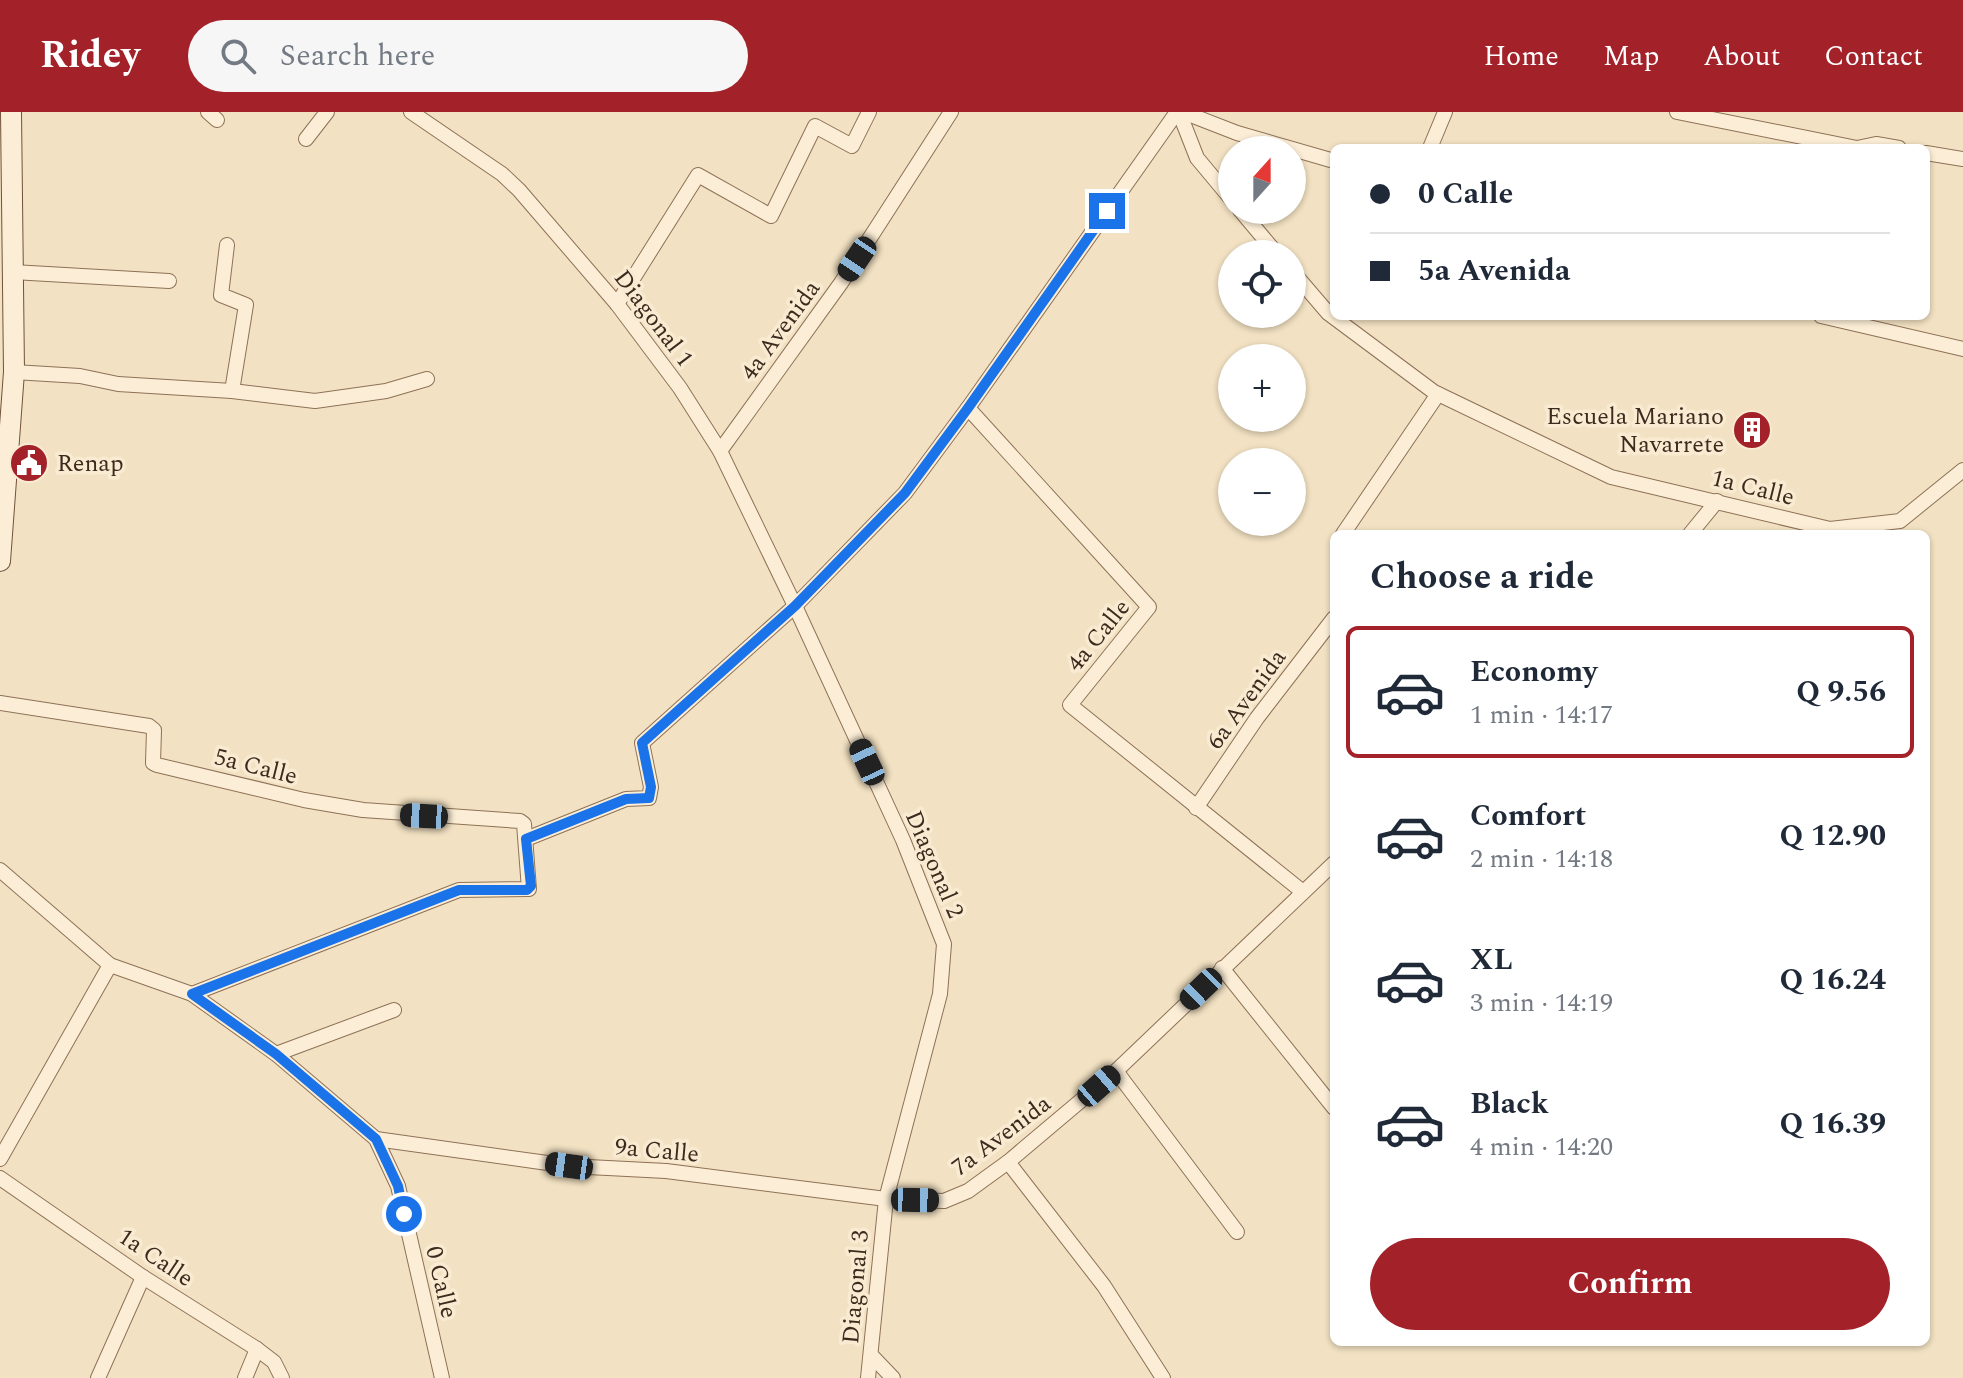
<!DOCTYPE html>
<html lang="en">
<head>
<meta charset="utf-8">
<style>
	:root { --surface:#fff; --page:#f6f6f7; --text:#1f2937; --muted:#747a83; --line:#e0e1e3; --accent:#a32129 }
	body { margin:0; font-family:Spectral,serif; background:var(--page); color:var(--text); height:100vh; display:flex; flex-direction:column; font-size:30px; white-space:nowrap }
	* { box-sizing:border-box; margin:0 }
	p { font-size:26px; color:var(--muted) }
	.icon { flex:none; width:44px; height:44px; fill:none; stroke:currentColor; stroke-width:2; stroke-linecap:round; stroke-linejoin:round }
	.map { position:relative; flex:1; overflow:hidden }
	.panel { position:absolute; left:1330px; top:418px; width:600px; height:816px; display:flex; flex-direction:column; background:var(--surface); border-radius:12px; box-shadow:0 2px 6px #0004 }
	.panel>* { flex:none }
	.hud { position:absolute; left:1330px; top:32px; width:600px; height:176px; border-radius:12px; box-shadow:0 2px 6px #0004; display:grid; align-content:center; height:176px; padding:0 40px; background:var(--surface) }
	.needle { width:52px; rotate:21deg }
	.buttons { position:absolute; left:1218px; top:24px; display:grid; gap:16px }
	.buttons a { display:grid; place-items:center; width:88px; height:88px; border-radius:50%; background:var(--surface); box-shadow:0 2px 6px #0004; font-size:40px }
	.end { position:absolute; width:36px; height:36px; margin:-18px; border:10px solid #1a73e8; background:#fff; box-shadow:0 0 0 4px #fff }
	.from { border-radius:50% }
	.car { position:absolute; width:24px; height:48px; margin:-24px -12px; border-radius:10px; box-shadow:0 0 6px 2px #0007; background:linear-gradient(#222 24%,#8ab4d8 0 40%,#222 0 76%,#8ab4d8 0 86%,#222 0) }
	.hud b { display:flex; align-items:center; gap:28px; height:76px; font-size:30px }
	.hud b+b { border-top:2px solid var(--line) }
	.hud i { width:20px; height:20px; background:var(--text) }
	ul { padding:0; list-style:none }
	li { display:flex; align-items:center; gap:24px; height:132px; margin:0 16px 12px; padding:0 24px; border:4px solid transparent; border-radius:12px }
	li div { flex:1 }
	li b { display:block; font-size:30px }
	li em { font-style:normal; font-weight:700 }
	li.selected { border-color:var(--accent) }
	li>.icon { width:72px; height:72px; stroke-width:1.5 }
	h2 { padding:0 40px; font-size:36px; line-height:96px }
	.button { display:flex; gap:16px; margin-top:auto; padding:16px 40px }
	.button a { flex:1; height:92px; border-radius:48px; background:var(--accent); color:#fff; font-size:32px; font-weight:700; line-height:92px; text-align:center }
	header { display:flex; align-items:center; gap:48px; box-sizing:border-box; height:112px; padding:0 40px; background:var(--accent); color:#fff }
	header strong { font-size:38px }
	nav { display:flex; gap:44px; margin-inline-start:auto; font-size:28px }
	.search { width:560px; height:72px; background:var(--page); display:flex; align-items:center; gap:20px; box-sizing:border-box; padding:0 28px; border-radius:44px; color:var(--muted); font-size:30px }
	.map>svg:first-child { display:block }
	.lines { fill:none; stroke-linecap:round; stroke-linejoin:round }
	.street-casing { stroke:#8e7157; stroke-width:16 }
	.secondary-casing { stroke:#70523a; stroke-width:22 }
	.street { stroke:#fceed6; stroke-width:14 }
	.secondary { stroke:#fceed6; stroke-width:20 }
	.route { stroke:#1a73e8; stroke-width:10 }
	.labels { text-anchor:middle; stroke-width:7; stroke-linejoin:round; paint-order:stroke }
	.street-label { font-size:24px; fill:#3c2a1d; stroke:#f9ebd2 }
	.poi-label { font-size:24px; fill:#3c2a1d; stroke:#f9ebd2; text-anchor:end }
</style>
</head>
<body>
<header>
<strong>Ridey</strong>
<div class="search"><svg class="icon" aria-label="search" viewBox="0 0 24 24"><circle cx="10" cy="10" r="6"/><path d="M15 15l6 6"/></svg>Search here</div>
<nav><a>Home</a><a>Map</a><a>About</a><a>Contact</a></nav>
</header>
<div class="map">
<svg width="1963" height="1266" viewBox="0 0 1963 1266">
	<rect width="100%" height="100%" fill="#f2e1c2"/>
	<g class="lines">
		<defs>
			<g id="street">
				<path d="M208 0 217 8"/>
				<path d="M411 0 502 62 519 78 617 192 680 276 720 339 795 494 903 728 944 832 940 882 886 1087 868 1266"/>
				<path d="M1179 0 1197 46 1232 88"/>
				<path d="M1183 0 1237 21 1334 49"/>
				<path d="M1677 0 1857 36 1876 32 1899 36"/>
				<path d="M306 27 327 0"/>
				<path d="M1430 36 1445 0"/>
				<path d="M1926 41 1963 47"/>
				<path d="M1240 98 1277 142"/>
				<path d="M227 133 221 183 246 193 232 279"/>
				<path d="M1292 159 1328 201 1434 280 1611 365 1830 417 1900 409 1963 358"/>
				<path d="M13 160 169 169"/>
				<path d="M617 192 698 63 771 104 815 14 852 34 869 0"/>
				<path d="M1821 204 1963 237"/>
				<path d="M14 260 80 264 118 272 232 279 315 289 386 279 427 267"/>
				<path d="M968 296 1149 495 1070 593 1303 780"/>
				<path d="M720 339 841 171 951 0"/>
				<path d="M1343 422 1438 282"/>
				<path d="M1690 422 1717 389"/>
				<path d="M0 591 149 614 154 618 153 651 157 653 304 688 363 698 520 709 524 712 529 777 459 778 192 882"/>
				<path d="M1196 696 1257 606 1334 506"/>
				<path d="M526 727 626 687 649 686 651 675 642 631 795 494 905 381 968 296 1177 0"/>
				<path d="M0 758 110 853 192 882 276 942 376 1027 398 1074 442 1266"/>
				<path d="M1222 856 1334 996"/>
				<path d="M276 942 394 898"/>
				<path d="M1116 959 1237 1120"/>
				<path d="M376 1027 569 1054 666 1059 886 1087 944 1089 968 1079 1008 1050 1116 959 1334 751"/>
				<path d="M0 1047 110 853"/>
				<path d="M1008 1050 1104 1174 1163 1266"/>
				<path d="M0 1066 143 1165 257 1237 274 1250 282 1266"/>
				<path d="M871 1243 893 1266"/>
				<path d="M98 1266 143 1165"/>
				<path d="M245 1266 257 1237"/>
			</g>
			<path id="secondary" d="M0 449 14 260 11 0"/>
		</defs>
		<use href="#street" class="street-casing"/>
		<use href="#secondary" class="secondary-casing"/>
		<use href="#street" class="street"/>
		<use href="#secondary" class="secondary"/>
	</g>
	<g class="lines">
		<path class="route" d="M404 1102 398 1074 376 1027 276 942 192 882 459 778H527L531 774 526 727 626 687 649 686 651 675 642 631 795 494 905 381 968 296 1107 99"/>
	</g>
	<defs>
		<symbol id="building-disc" viewBox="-11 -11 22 22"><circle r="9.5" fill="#a32129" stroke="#f9ebd2"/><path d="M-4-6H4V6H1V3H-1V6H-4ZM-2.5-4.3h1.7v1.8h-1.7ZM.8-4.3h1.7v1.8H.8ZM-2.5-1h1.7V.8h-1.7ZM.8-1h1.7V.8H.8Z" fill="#fff"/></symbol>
		<symbol id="civic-disc" viewBox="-11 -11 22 22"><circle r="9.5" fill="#a32129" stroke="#f9ebd2"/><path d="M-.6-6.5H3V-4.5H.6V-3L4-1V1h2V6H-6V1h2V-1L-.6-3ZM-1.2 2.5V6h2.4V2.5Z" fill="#fff"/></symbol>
	</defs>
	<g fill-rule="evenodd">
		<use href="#building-disc" x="1730" y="296" width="44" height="44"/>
		<use href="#civic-disc" x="7" y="329" width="44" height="44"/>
	</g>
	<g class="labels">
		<g class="street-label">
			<text transform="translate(654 206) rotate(53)" y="8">Diagonal 1</text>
			<text transform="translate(780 218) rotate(-54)" y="8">4a Avenida</text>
			<text transform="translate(1753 375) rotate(14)" y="8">1a Calle</text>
			<text transform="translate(1098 523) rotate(-51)" y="8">4a Calle</text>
			<text transform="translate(1246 587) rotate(-54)" y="8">6a Avenida</text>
			<text transform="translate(256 654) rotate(14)" y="8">5a Calle</text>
			<text transform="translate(935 752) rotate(67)" y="8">Diagonal 2</text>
			<text transform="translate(1001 1023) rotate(-37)" y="8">7a Avenida</text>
			<text transform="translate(657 1038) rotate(5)" y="8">9a Calle</text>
			<text transform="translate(156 1145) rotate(34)" y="8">1a Calle</text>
			<text transform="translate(442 1170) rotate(77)" y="8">0 Calle</text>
			<text transform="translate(855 1175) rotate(-85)" y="8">Diagonal 3</text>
		</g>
		<g class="poi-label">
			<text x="1724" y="312">Escuela Mariano<tspan x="1724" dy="28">Navarrete</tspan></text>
			<text x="57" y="359" text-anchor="start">Renap</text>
		</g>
	</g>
</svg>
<div class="buttons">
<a><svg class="needle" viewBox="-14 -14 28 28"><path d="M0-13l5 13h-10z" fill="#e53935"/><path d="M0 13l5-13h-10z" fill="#747a83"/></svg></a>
<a><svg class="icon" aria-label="locate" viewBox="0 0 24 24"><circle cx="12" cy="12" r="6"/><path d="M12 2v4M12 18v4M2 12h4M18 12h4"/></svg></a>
<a>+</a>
<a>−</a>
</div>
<i class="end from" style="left:404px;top:1102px"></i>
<i class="end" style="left:1107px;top:99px"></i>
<i class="car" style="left:857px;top:147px;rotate:214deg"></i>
<i class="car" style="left:867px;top:650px;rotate:335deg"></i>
<i class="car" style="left:424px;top:704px;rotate:273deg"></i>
<i class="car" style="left:1201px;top:877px;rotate:226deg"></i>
<i class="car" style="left:1099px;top:974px;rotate:49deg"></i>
<i class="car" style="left:569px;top:1054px;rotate:278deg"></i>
<i class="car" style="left:915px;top:1088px;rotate:91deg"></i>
<div class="hud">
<b><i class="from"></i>0 Calle</b>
<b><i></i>5a Avenida</b>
</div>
<section class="panel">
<h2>Choose a ride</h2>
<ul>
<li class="selected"><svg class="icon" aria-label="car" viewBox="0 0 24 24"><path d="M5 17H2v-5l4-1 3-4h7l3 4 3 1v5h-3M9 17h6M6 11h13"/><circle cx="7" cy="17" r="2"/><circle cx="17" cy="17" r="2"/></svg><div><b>Economy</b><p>1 min · 14:17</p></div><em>Q 9.56</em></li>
<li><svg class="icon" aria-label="car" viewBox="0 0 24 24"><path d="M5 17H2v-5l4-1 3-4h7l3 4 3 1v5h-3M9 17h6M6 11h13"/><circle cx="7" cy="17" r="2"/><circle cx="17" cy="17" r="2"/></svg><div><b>Comfort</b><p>2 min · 14:18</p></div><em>Q 12.90</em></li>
<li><svg class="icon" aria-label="car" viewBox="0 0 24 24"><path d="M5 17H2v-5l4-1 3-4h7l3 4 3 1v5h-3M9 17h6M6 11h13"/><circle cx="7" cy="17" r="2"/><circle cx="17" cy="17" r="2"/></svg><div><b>XL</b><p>3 min · 14:19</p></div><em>Q 16.24</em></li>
<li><svg class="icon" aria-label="car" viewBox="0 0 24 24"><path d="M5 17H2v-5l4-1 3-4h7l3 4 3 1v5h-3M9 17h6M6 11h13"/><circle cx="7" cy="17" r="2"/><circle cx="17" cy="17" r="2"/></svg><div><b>Black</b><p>4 min · 14:20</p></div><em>Q 16.39</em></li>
</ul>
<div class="button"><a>Confirm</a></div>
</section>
</div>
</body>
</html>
